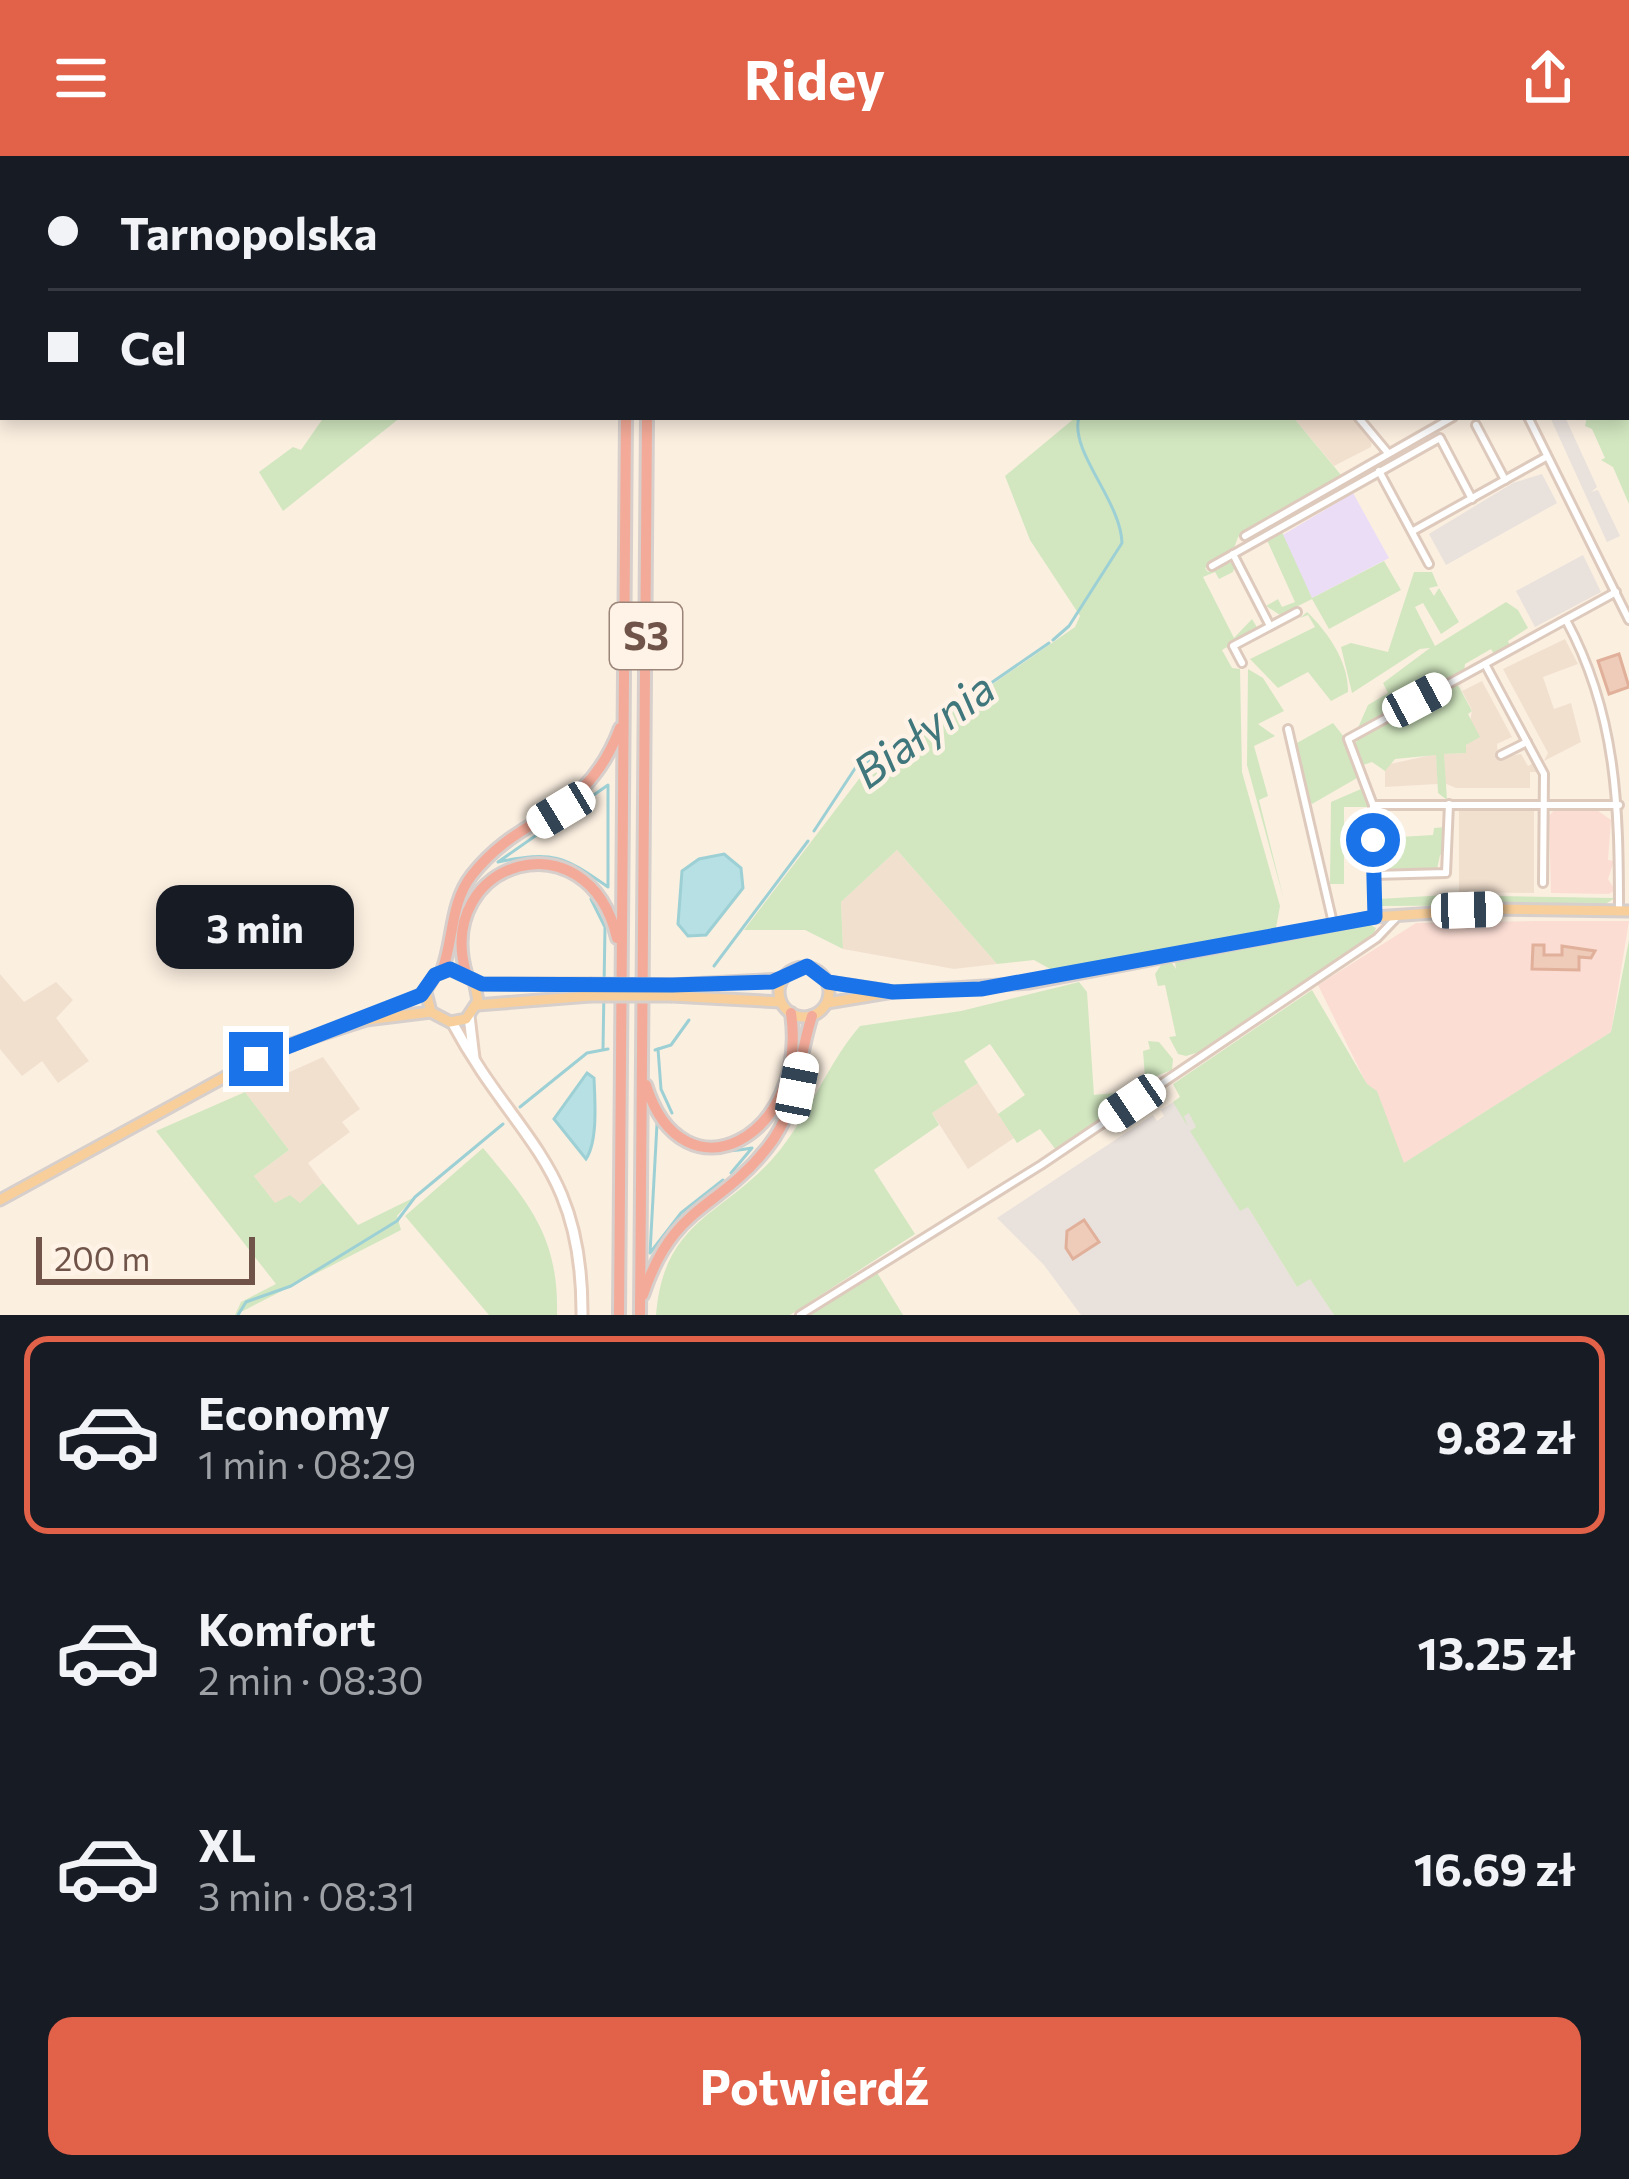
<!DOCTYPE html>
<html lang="pl">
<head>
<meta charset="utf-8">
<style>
	:root { --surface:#171b24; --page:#20242c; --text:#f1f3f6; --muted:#9ea1a6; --line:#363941; --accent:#e26149 }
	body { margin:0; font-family:Commissioner,sans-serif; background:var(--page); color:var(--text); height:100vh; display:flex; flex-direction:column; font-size:45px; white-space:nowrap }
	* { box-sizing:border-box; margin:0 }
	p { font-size:39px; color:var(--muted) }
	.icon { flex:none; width:66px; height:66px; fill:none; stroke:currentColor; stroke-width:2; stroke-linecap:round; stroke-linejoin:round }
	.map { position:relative; height:1159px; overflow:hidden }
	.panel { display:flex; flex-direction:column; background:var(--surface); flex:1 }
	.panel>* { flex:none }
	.top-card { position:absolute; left:0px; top:0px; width:1629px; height:264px; box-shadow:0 6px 18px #0003; display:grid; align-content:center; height:264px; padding:0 48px; background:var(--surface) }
	.scale { position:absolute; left:36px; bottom:30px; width:219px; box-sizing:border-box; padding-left:12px; border:6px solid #715449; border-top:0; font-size:33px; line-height:42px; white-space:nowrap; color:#715449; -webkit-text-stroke:9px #fef3e6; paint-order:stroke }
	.end { position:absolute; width:54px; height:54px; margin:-27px; border:15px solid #1a73e8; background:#fff; box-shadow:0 0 0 6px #fff }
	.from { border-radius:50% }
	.bubble { position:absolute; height:84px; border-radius:24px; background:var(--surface); box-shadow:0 6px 18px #0003; font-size:39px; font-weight:700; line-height:84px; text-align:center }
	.car { position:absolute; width:36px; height:72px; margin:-36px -18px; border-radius:15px; box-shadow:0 0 9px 3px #0007; background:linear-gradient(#fff 24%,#345 0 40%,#fff 0 76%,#345 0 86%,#fff 0) }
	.top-card b { display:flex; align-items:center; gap:42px; height:114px; font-size:45px }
	.top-card b+b { border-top:3px solid var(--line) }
	.top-card i { width:30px; height:30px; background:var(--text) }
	ul { padding:21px 0 0; list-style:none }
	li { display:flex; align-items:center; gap:36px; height:198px; margin:0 24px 18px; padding:0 24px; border:6px solid transparent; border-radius:24px }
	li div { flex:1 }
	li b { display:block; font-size:45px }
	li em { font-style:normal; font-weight:700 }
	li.on { border-color:var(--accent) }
	li>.icon { width:108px; height:108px; stroke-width:1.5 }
	.action { display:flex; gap:24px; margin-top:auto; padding:24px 48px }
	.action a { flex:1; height:138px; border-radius:24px; background:var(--accent); color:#fff; font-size:48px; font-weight:700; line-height:138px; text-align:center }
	header { display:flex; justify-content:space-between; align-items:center; height:156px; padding:0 48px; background:var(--accent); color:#fff; font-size:54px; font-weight:700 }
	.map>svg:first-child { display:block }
	.residential { fill:#f2e0cf }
	.commercial { fill:#fbddd4 }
	.industrial { fill:#e9e1dc }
	.education { fill:#ecddf7 }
	.green { fill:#d2e7c0 }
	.water { fill:#b6e0e3; stroke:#9dd0d5; stroke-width:3 }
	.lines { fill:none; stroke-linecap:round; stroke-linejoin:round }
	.stream { stroke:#9dd0d5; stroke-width:3 }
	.building { fill:#efcbb9; stroke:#e1b09a; stroke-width:3 }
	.street-casing { stroke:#decabd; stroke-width:12 }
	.secondary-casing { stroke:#e5cdbd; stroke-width:15 }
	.primary-casing { stroke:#d7cfcc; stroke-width:15 }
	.highway-casing { stroke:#d7cfcc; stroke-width:16 }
	.street { stroke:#fff; stroke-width:6 }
	.secondary { stroke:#fff; stroke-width:9 }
	.primary { stroke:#f8cf9a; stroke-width:9 }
	.highway { stroke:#f4aa98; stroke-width:10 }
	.primary-bridge-casing { stroke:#d7cfcc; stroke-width:15; stroke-linecap:butt }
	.primary-bridge { stroke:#f8cf9a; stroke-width:9 }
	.route { stroke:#1a73e8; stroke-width:15 }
	.labels { text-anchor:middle; stroke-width:9; stroke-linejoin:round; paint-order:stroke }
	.shield { fill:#fef3e6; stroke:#9b8478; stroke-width:3 }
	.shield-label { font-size:39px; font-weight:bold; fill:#715449 }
	.water-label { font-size:45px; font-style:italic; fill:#40777d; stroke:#fef3e6 }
</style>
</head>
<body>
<header><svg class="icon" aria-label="menu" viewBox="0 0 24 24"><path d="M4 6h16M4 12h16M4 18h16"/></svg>Ridey<svg class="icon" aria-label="share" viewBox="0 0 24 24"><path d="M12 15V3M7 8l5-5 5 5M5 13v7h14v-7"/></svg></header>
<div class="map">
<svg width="1629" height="1159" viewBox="0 0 1629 1159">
	<rect width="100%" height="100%" fill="#fbefe0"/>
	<g class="residential">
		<path d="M1293 261H1353L1372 284 1371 291 1334 310Z"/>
		<path d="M1565 483 1578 508 1543 521 1554 553 1571 547 1581 586 1544 605 1548 597 1503 513Z"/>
		<path d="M1482 525 1512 581 1497 588 1498 602 1521 598 1528 610 1533 607 1538 616H1530V632H1456L1444 627 1443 598 1465 597 1472 554 1462 535Z"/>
		<path d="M1436 598 1438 628 1385 631V609Z"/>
		<path d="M1459 653H1534V737L1459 736Z"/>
		<path d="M897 694 997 808 954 813 843 793 841 746Z"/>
		<path d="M0 818 24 846 56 826 73 844 56 862 89 905 58 927 42 905 22 920 0 893Z"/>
		<path d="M323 901 360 953 342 966 350 976 308 1007 323 1027 299 1048 277 1050 254 1020 289 994 245 936Z"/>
		<path d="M978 927 1014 982 968 1013 932 957Z"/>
	</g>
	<g class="commercial">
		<path d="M1555 653 1597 654 1611 664 1608 704 1614 705 1608 723 1615 734 1609 738 1551 737 1549 660Z"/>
		<path d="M1536 765H1629L1611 876 1403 1008 1377 936 1367 929 1318 829 1416 767Z"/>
	</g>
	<g class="industrial">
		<path d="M1550 261H1565L1597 331 1591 336 1598 334 1620 380 1607 386Z"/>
		<path d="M1542 318 1557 347 1446 409 1429 378 1513 327Z"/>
		<path d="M1583 399 1601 436 1535 471 1516 435Z"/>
		<path d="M1181 941 1297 1131 1310 1122 1334 1159H1081L1044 1109 997 1062 1153 959 1157 965 1164 960 1161 954Z"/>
	</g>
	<path class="education" d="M1353 337 1389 402 1312 442 1281 380Z"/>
	<g class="green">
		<path d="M1626 258H1629V348L1613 311 1601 304 1605 302 1592 273 1585 270 1587 261Z"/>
		<path d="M324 261H401L283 355 259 316 293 291 301 294Z"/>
		<path d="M1076 261H1293L1341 319 1238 381 1233 395 1205 412 1208 416 1228 406 1235 409 1233 416 1219 423 1215 416 1203 421 1234 482 1252 463 1258 473 1222 494 1232 512 1240 513 1242 616 1280 750 1276 772 1052 814 1034 804 997 808 897 694 841 746 843 793 805 774H744L862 619 1075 471 1080 460 1030 384 1005 320Z"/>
		<path d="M1281 374 1312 442 1384 405 1401 434 1329 473 1312 443 1280 459 1266 450 1278 443 1282 451 1295 446 1266 382Z"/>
		<path d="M1414 416H1432L1438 430 1429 432 1434 440 1439 432 1459 466 1441 478 1423 447 1415 451 1435 490 1506 446 1518 454 1528 472 1508 485 1510 490 1494 498 1491 493 1465 508 1464 516 1357 574 1368 549 1388 537 1383 527 1430 492 1420 493 1352 537 1341 491 1351 487 1388 496Z"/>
		<path d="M1307 456C1327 475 1349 506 1348 536L1331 545 1308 516 1278 532 1250 503 1315 471 1308 459 1300 462Z"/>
		<path d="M1248 513 1263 522 1284 555 1258 568 1275 580 1254 590 1268 640 1259 644 1284 744 1247 609Z"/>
		<path d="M1452 528 1458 529 1472 555 1468 558 1480 581 1466 589V597L1444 598 1447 644 1438 637 1436 599 1395 603 1385 615 1372 606 1360 610 1354 590 1360 579Z"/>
		<path d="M1333 567 1344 581 1357 622 1312 648 1303 635 1306 626 1295 588Z"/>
		<path d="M1361 633 1370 651H1344V728H1330L1331 646Z"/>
		<path d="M1447 671V696L1440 699 1436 718 1382 717V682L1433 679 1434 672Z"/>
		<path d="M1446 739 1615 742 1604 749 1378 750 1379 743Z"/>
		<path d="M1367 767 1376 772 1373 780 1199 896 1186 900 1178 898 1169 881 1176 880 1165 829 1158 830 1155 818 1161 809 1171 806 1176 813 1175 806Z"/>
		<path d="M1629 784V1159H1334L1310 1123 1297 1131 1248 1051 1240 1055 1190 975 1196 971 1189 957 1184 960 1188 971 1173 946 1180 941 1173 928 1312 834 1367 928 1377 935 1404 1007 1611 876Z"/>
		<path d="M1079 826 1087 836 1094 939 1123 936 1145 922 1143 895 1150 893 1148 885 1159 886 1173 903 1172 914 1146 924 1126 938 1119 951 1056 994 1040 973 1017 987 998 958 1025 939 990 888 964 905 978 927 932 957 939 969 874 1014 915 1078 790 1159H656C664 1060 727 1060 780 994 811 955 828 907 860 870L961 855Z"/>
		<path d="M245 936 289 994 254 1020 275 1047 290 1039 300 1047 323 1027 358 1069 413 1042 397 1060 401 1074 235 1159 241 1146 276 1128 156 975Z"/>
		<path d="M483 992C530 1048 559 1082 557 1159H489L405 1060Z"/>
		<path d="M876 1115 903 1159H808Z"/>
	</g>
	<g class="water">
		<path d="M724 698 741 712 743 732 706 779 688 780 678 768 682 715 699 703Z"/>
		<path d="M587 917 594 922C595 945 598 985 586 1003L554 963Z"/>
	</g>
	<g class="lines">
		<g class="stream">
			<path d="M1503 0 1516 3"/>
			<path d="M1380 3 1384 0"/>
			<path d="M1053 484 1069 470 1122 387C1121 345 1069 295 1079 261"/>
			<path d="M608 629V731C562 699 554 695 498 706Z"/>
			<path d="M814 675 856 611 897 592 1049 487"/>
			<path d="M591 743 605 771 603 893"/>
			<path d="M714 810 808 685"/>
			<path d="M658 893 661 933 672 957"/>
			<path d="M655 894 671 889 689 864"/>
			<path d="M520 951 587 897 608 893"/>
			<path d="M657 968 650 1097 681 1057 723 1024"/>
			<path d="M658 969C685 999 716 998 752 992L731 1017"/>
			<path d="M238 1159 246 1146 291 1130 397 1065 415 1041 503 968"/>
		</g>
	</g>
	<g class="building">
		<path d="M1619 498 1629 531 1609 538 1598 505Z"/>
		<path d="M1533 789H1544V799H1562V790L1595 795 1591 802 1579 801V814L1532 813Z"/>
		<path d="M1084 1064 1099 1086 1073 1103 1066 1092 1067 1075Z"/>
	</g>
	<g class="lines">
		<defs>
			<g id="street">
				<path d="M140 3 148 0"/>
				<path d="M0 30H3"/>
				<path d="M1626 112 1629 113"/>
				<path d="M1626 157 1629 129"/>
				<path d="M1358 261 1388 297"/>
				<path d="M1528 261 1629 464"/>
				<path d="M1476 269 1505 324"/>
				<path d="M1379 315 1429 408"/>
				<path d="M1413 375 1546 301"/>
				<path d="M1245 380 1453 261"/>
				<path d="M1233 398 1270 470"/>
				<path d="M1212 410 1440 282 1472 343"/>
				<path d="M1566 464C1617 558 1619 651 1619 755"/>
				<path d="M1242 507 1233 490 1297 456"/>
				<path d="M1485 508 1544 618 1543 727"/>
				<path d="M1288 573 1333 767"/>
				<path d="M1501 599 1527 586"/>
				<path d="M1373 649H1619"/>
				<path d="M1373 719 1446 717 1449 648"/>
				<path d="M1375 761 1373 649 1348 583 1616 436"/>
				<path d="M800 1159 1041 1009 1377 782 1399 759"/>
			</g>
			<g id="secondary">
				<path d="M1563 0 1573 3"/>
				<path d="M1626 19 1629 20"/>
				<path d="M469 860 474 902"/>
				<path d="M452 866C515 984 583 1007 582 1159"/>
			</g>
			<g id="primary">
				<circle cx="804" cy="836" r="25"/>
				<path d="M828 826 888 835"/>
				<path d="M476 828H590"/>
				<path d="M672 829 782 823"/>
				<path d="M672 840 781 846"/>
				<path d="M827 847 893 836 1030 827 1375 761 1492 753 1629 755"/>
				<path d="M477 849 590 840"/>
				<path d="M370 862 424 837 435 819 450 813 474 824 478 845 466 863 450 866 431 856 426 836"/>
				<path d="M0 1044 276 893 366 864 431 856"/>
			</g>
			<g id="highway">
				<path d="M629 3V0"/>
				<path d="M650 3V0"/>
				<path d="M442 815C454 783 450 747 472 719 524 653 584 666 620 572"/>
				<path d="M466 817C434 704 588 658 617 782"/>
				<path d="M646 929C683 1048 809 982 791 857"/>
				<path d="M643 1139C673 1048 716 1056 767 992 799 953 797 905 812 860"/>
				<path d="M619 1159 626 261"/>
				<path d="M640 1159 647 261"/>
			</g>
		</defs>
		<use href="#street" class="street-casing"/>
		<use href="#secondary" class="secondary-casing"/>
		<use href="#primary" class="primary-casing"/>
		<use href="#highway" class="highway-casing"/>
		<use href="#street" class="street"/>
		<use href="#secondary" class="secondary"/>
		<use href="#primary" class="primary"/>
		<use href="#highway" class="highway"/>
		<defs>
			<g id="primary-bridge">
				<path d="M590 828 672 829"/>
				<path d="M590 840H672"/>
			</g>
		</defs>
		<use href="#primary-bridge" class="primary-bridge-casing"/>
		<use href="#primary-bridge" class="primary-bridge"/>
	</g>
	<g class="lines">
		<path class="route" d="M256 903 421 839 435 819 450 813 482 828 672 829 772 826 807 810 828 826 893 836 981 833 1375 761 1373 684"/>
	</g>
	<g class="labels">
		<rect class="shield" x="610" y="447" width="72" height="66" rx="9"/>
		<g class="shield-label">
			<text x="646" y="494">S3</text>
		</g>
		<g class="water-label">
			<text transform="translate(924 574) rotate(-36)" y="16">Białynia</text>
		</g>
	</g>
</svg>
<div class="scale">200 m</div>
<i class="end from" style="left:1373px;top:684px"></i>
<i class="end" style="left:256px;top:903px"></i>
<div class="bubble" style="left:156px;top:729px;width:198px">3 min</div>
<i class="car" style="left:1417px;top:544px;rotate:62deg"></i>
<i class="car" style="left:561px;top:654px;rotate:239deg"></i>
<i class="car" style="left:1467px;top:754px;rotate:88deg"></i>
<i class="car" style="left:797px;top:932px;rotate:11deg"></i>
<i class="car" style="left:1132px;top:947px;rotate:236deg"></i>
<div class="top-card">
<b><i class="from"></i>Tarnopolska</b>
<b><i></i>Cel</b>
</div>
</div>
<section class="panel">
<ul>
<li class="on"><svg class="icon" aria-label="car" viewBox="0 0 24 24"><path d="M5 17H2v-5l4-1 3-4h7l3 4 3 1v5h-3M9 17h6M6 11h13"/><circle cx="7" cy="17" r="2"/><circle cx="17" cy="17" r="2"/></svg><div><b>Economy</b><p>1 min · 08:29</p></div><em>9.82 zł</em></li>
<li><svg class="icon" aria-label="car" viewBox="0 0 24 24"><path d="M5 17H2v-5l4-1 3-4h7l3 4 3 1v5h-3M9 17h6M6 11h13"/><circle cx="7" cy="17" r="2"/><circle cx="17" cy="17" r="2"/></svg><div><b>Komfort</b><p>2 min · 08:30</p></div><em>13.25 zł</em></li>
<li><svg class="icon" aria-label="car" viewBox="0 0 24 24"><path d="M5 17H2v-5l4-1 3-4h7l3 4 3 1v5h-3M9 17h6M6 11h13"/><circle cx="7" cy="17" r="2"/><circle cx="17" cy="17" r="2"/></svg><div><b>XL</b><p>3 min · 08:31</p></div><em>16.69 zł</em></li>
</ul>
<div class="action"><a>Potwierdź</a></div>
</section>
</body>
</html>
